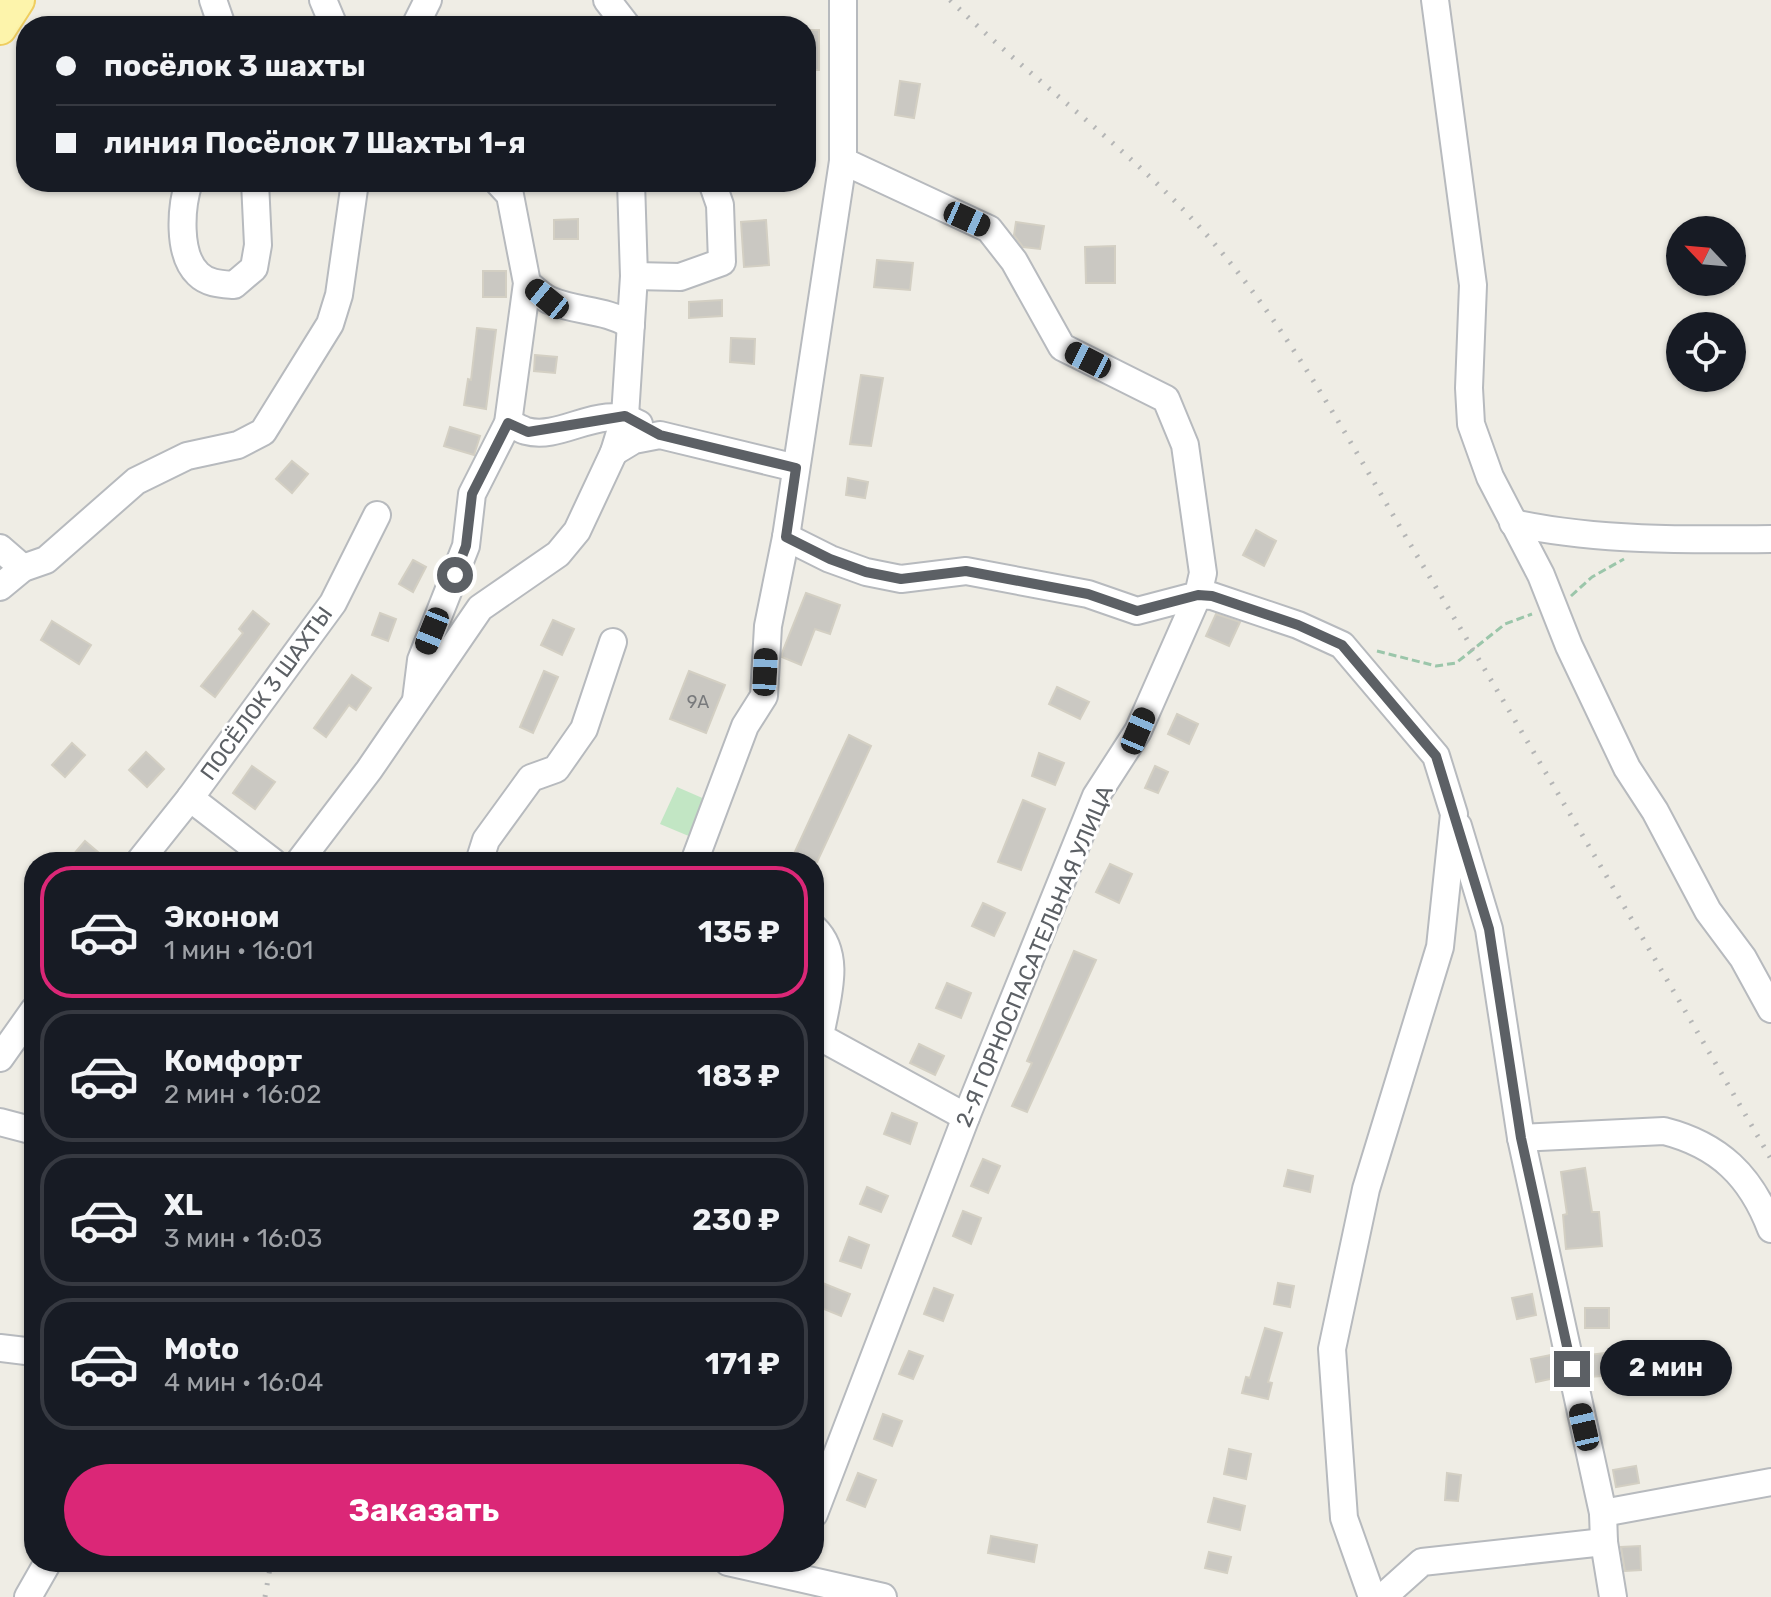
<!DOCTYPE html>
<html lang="ru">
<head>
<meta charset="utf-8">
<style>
	:root { --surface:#171b24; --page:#242831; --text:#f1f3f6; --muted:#9ea1a6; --line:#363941; --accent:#db2777 }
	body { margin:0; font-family:Rubik,sans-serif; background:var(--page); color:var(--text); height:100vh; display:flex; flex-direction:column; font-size:30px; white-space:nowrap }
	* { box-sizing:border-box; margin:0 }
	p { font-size:26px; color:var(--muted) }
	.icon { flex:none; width:44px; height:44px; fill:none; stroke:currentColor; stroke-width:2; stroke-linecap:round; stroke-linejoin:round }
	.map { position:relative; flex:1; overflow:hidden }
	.drawer { position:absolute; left:24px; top:852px; width:800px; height:720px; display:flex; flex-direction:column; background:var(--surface); border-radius:32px; box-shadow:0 2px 6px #0004 }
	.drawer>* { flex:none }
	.guide { position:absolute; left:16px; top:16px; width:800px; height:176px; border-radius:32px; box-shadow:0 2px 6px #0004; display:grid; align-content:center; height:176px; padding:0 40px; background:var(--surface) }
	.needle { width:52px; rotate:296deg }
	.tools { position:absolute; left:1666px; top:216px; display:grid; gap:16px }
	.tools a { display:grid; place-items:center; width:80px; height:80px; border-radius:50%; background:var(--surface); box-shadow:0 2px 6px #0004; font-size:40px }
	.end { position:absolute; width:36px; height:36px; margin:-18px; border:10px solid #5c6065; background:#fff; box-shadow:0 0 0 4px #fff }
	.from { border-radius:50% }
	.bubble { position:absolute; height:56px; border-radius:28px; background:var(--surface); box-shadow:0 2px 6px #0004; font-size:26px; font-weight:700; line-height:56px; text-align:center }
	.car { position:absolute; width:24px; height:48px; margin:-24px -12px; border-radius:10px; box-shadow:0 0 6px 2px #0007; background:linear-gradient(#222 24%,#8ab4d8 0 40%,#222 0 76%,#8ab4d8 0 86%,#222 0) }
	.guide b { display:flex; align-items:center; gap:28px; height:76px; font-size:30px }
	.guide b+b { border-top:2px solid var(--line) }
	.guide i { width:20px; height:20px; background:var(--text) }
	ul { padding:14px 0 0; list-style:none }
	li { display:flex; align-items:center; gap:24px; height:132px; margin:0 16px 12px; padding:0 24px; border:4px solid var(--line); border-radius:32px }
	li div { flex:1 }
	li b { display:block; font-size:30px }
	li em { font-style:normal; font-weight:700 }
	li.on { border-color:var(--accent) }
	li>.icon { width:72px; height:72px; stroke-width:1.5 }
	.button { display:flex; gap:16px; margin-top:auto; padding:16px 40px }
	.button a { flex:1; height:92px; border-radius:48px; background:var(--accent); color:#fff; font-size:32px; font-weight:700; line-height:92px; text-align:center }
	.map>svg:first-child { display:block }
	.green { fill:#c2e6c4 }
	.building { fill:#cac8c2; stroke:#d3cfc3; stroke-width:2 }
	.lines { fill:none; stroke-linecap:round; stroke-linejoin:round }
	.minor-casing { stroke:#b7babe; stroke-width:30 }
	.major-casing { stroke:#efcd5e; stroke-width:36 }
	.path { stroke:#9bc6aa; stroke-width:3; stroke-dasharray:8 4; stroke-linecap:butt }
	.minor { stroke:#fff; stroke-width:26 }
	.major { stroke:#fdf4ab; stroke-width:32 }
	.rail { stroke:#b5b6b6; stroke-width:5; stroke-dasharray:2 10; stroke-linecap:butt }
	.route { stroke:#5c6065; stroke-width:10 }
	.labels { text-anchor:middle; stroke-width:6; stroke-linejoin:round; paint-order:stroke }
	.number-label { font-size:18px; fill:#787a7c }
	.street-label { font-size:22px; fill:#5c6065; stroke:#fff }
</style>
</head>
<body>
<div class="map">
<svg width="1771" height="1597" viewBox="0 0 1771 1597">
	<rect width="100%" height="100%" fill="#efede5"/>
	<path class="green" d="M677 787 707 800 691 837 660 824Z"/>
	<g class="building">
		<rect x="806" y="30" width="13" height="40"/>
		<path d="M900 81 920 84 914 118 895 115Z"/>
		<path d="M578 219V239H554V220Z"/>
		<path d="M766 220 769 265 744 267 741 222Z"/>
		<path d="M1016 222 1044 226 1040 249 1023 247 1014 235Z"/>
		<path d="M1115 246V283H1086L1085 247Z"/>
		<path d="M877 260 913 263 910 290 874 287Z"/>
		<rect x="483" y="271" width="23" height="26"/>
		<path d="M722 300V316L689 318V302Z"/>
		<path d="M477 328 496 330 486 409 464 405 468 379 471 380Z"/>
		<path d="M731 338 755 339 754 364 730 362Z"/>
		<path d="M535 355 557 357 555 373 534 371Z"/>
		<path d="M861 375 883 378 871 446 850 444Z"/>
		<path d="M450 427 480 436 474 455 444 446Z"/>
		<path d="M292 461 308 474 292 493 276 479Z"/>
		<path d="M848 478 868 482 865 498 846 495Z"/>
		<path d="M1256 530 1276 541 1264 566 1243 555Z"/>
		<path d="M413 560 426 567 413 592 399 584Z"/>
		<path d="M806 593 840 605 830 634 815 629 801 665 782 657V653Z"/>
		<path d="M253 611 269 624 215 697 201 686 243 633 239 629Z"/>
		<path d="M380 613 396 619 388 641 372 635Z"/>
		<path d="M1216 614 1240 622 1229 646 1206 636Z"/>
		<path d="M553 620 574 629 562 655 541 645Z"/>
		<path d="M52 621 91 645 79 664 41 640Z"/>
		<path d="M544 671 558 677 533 733 520 727Z"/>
		<path d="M689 671 725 685 706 733 670 719Z"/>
		<path d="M352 675 371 688 356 710 349 705 326 737 314 728Z"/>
		<path d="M1057 687 1089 702 1080 719 1049 704Z"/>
		<path d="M1177 714 1198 724 1189 744 1168 734Z"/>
		<path d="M849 735 871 746 817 862H800L792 858Z"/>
		<path d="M72 743 85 755 65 777 52 765Z"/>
		<path d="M146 752 164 769 147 787 129 770Z"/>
		<path d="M1039 753 1064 763 1055 785 1032 776Z"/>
		<path d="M252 766 275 782 255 809 233 793Z"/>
		<path d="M1155 766 1168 772 1158 793 1145 788Z"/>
		<path d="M1023 800 1045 809 1021 870 998 862Z"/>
		<path d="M85 841 99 853 92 862H67Z"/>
		<path d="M1110 864 1132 874 1119 903 1096 892Z"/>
		<path d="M983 903 1005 913 994 936 972 926Z"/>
		<path d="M1074 951 1096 960 1027 1112 1012 1106 1032 1063 1027 1061Z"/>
		<path d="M947 983 971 993 961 1018 936 1008Z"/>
		<path d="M919 1044 944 1056 935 1075 910 1063Z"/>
		<path d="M892 1113 917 1123 910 1144 884 1134Z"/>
		<path d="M983 1159 1000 1166 988 1193 971 1186Z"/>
		<path d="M1585 1168 1592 1212H1599L1602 1246 1566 1249 1563 1215 1567 1214 1561 1172Z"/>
		<path d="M1288 1170 1313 1176 1310 1192 1284 1186Z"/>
		<path d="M867 1187 888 1196 881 1212 860 1204Z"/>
		<path d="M963 1211 981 1218 971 1244 953 1236Z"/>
		<path d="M849 1237 869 1245 861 1268 840 1261Z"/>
		<path d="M820 1282 850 1294 841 1316 814 1305Z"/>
		<path d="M1278 1283 1294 1286 1290 1307 1274 1304Z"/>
		<path d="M934 1288 953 1295 943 1321 924 1314Z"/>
		<path d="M1532 1294 1536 1315 1517 1319 1512 1298Z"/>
		<rect x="1585" y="1308" width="24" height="20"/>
		<path d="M1265 1328 1282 1333 1268 1382 1272 1383 1268 1399 1242 1393 1246 1377 1250 1378Z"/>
		<path d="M1697 1348 1719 1350 1717 1372 1695 1369Z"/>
		<path d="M909 1351 923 1356 913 1379 899 1374Z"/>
		<path d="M1612 1352 1614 1375 1590 1377 1588 1355Z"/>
		<path d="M1551 1355 1555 1378 1536 1382 1531 1359Z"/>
		<path d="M883 1414 902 1421 892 1446 874 1439Z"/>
		<path d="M1229 1449 1251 1454 1246 1479 1224 1474Z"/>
		<path d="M1636 1466 1639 1483 1616 1487 1613 1470Z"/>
		<path d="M858 1473 876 1480 865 1507 847 1500Z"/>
		<path d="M1447 1473 1461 1475 1458 1501 1445 1500Z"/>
		<path d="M1214 1498 1245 1506 1240 1530 1208 1522Z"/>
		<path d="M991 1536 1037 1545 1034 1562 988 1553Z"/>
		<path d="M1640 1546 1641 1570 1625 1571 1621 1547Z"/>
		<path d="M1209 1552 1231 1557 1227 1573 1205 1568Z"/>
	</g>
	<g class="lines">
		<defs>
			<g id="minor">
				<path d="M213 0 222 26"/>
				<path d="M323 0 334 26"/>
				<path d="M607 0 627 26"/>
				<path d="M1435 0 1473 285 1469 388 1471 424 1490 477 1541 575 1569 646 1627 768 1655 811 1708 911 1743 958 1771 1009"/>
				<path d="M415 26 428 0"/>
				<path d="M189 182C181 206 177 254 198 274 208 284 222 284 234 285L254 268 258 245 255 182"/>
				<path d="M634 276 680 277 722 262 720 205 712 182"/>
				<path d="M527 283C534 289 541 296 549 300 576 312 605 309 631 325"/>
				<path d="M508 423C514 425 520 429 526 431 563 441 600 402 639 424"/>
				<path d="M614 452 634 440 660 435 796 468"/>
				<path d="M1513 523C1594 541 1688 540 1771 539"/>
				<path d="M786 537 830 559 866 572 901 579 966 571 1088 594 1137 611 1198 595 1203 573 1185 445 1166 399 1062 347 1014 261 989 229 843 161"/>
				<path d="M0 548 23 568"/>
				<path d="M0 587 23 568 46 560 136 481 187 456 238 445 263 432 330 324 339 295 355 182"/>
				<path d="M416 700 421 660 466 546 472 494 508 423 527 283 510 195 498 182"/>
				<path d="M190 798 273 862"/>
				<path d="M1458 826 1489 929 1521 1138 1603 1513 1604 1542 1613 1597"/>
				<path d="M139 862 190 798 333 603 377 515"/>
				<path d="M299 862 369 770 480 608 558 554 577 531 614 452 625 416 634 276 631 182"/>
				<path d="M479 862 486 840 531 778 556 769 584 729 613 642"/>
				<path d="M694 862 745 726 764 696 768 626 786 537 843 161V0"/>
				<path d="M814 928C843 956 826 1000 820 1037L966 1117"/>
				<path d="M0 1058 34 1010"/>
				<path d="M0 1122 34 1131"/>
				<path d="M1521 1138 1664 1131C1719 1145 1751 1176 1771 1229"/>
				<path d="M0 1348 34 1352"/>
				<path d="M1603 1513 1771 1482"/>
				<path d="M814 1514 966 1117 1096 796 1138 731 1198 595 1212 596 1298 625 1342 645 1436 756 1454 814 1440 947 1366 1189 1332 1349 1344 1518 1372 1597"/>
				<path d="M728 1562 883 1597"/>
				<path d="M28 1597 48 1562"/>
				<path d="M1383 1597 1422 1562 1604 1542"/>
			</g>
			<path id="major" d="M0 28 18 0"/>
		</defs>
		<use href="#minor" class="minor-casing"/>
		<use href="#major" class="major-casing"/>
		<g class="path">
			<path d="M1571 596 1592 577 1624 559"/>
			<path d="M1377 651 1436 666 1456 663 1505 624 1532 614"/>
		</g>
		<use href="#minor" class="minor"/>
		<use href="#major" class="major"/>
		<g class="rail">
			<path d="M950 0C1039 87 1143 157 1223 254 1303 350 1361 463 1425 569 1542 765 1657 962 1771 1159"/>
			<path d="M265 1597 271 1562"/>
		</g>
	</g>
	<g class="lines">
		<path class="route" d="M455 575 466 546 472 494 508 423 528 432 625 416 660 435 796 468 786 537 830 559 866 572 901 579 966 571 1088 594 1137 611 1198 595 1212 596 1298 625 1342 645 1436 756 1489 929 1521 1138 1572 1369"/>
	</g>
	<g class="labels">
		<g class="number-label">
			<text x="698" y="708">9А</text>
		</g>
		<g class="street-label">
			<text transform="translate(266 693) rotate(-54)" y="8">ПОСЁЛОК 3 ШАХТЫ</text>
			<text transform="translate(1034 956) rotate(-67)" y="8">2-Я ГОРНОСПАСАТЕЛЬНАЯ УЛИЦА</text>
		</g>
	</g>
</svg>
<div class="tools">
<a><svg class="needle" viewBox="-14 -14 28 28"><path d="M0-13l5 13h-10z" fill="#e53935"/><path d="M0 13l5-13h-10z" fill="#9ea1a6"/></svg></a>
<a><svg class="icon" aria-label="locate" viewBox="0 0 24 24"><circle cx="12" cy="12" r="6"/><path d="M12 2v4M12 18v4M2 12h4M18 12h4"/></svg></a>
</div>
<i class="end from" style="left:455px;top:575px"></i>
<i class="end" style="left:1572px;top:1369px"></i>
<div class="bubble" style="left:1600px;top:1340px;width:132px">2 мин</div>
<i class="car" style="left:967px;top:219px;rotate:114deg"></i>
<i class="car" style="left:547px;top:299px;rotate:309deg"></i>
<i class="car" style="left:1088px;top:360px;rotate:297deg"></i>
<i class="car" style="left:432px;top:631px;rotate:202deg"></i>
<i class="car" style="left:765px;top:672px;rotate:3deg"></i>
<i class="car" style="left:1138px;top:731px;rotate:23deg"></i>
<i class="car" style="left:1584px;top:1427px;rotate:347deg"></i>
<div class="guide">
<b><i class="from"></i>посёлок 3 шахты</b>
<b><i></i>линия Посёлок 7 Шахты 1-я</b>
</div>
<section class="drawer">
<ul>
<li class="on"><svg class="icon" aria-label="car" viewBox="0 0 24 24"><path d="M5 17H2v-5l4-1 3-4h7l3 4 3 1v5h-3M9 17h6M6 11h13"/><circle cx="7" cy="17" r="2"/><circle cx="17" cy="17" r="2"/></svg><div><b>Эконом</b><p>1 мин · 16:01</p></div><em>135 ₽</em></li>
<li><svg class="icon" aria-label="car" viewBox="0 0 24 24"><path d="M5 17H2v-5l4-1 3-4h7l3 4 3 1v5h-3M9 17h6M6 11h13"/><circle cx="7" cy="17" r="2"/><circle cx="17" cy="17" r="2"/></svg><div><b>Комфорт</b><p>2 мин · 16:02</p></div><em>183 ₽</em></li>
<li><svg class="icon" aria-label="car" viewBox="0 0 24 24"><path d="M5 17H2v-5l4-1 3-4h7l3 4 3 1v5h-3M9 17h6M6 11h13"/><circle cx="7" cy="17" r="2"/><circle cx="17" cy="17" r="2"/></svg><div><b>XL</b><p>3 мин · 16:03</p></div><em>230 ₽</em></li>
<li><svg class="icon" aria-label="car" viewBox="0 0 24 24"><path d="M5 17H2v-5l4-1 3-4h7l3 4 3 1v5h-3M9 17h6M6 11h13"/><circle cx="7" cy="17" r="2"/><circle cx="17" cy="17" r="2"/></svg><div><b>Moto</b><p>4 мин · 16:04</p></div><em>171 ₽</em></li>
</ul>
<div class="button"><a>Заказать</a></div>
</section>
</div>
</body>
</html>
